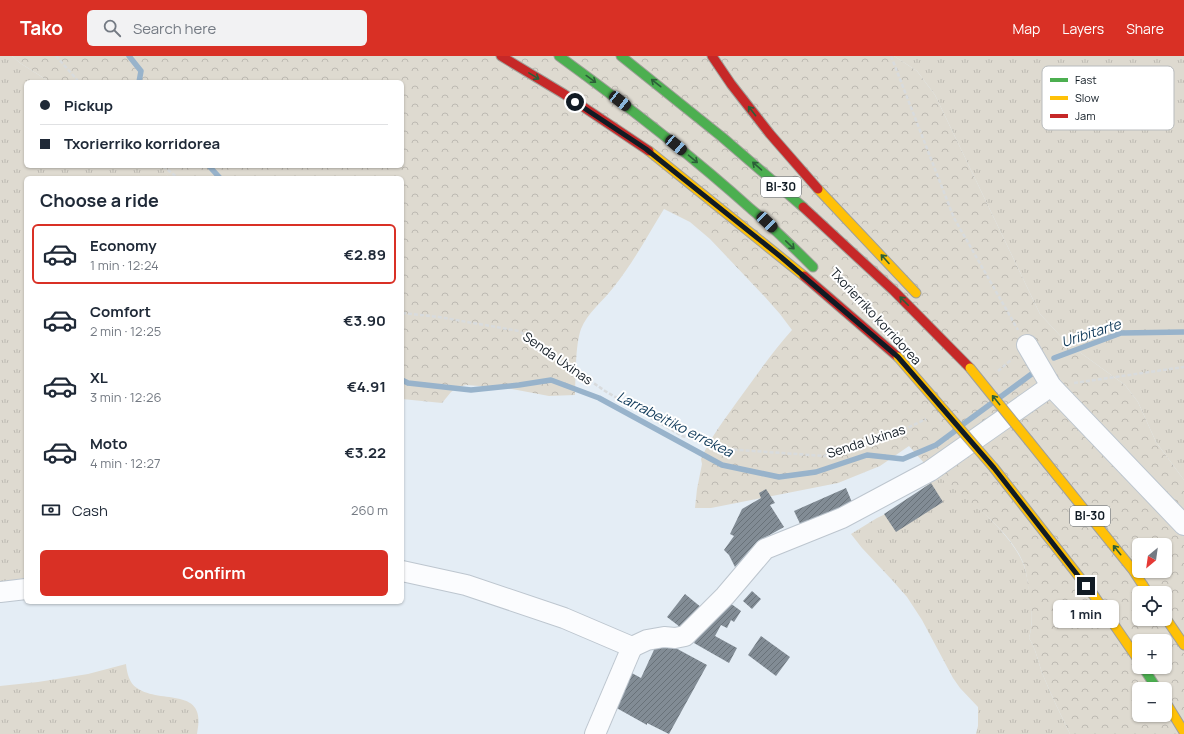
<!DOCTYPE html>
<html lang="en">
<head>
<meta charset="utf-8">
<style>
	:root { --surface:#fff; --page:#f2f2f3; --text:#1f2937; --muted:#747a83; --line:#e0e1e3; --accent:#d93025 }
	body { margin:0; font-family:Manrope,sans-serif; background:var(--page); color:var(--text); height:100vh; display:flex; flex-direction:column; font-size:15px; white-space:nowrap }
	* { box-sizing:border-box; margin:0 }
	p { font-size:13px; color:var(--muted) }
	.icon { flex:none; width:22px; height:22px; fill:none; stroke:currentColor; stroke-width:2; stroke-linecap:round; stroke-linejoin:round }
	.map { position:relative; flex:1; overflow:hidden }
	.sheet { position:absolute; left:24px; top:120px; width:380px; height:428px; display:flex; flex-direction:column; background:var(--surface); border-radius:6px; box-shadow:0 1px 3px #0004 }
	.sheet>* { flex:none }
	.hud { position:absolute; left:24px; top:24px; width:380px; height:88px; border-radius:6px; box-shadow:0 1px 3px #0004; display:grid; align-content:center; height:88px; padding:0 16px; background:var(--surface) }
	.needle { width:26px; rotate:209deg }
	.controls { position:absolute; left:1132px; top:482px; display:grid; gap:8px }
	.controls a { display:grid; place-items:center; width:40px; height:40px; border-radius:6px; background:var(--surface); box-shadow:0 1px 3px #0004; font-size:20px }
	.end { position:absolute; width:18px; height:18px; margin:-9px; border:5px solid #111b24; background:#fff; box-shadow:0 0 0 2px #fff }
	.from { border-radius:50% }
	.bubble { position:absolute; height:28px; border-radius:6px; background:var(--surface); box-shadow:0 1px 3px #0004; font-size:13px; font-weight:700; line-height:28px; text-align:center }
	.car { position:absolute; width:12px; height:24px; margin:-12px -6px; border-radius:5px; box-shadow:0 0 3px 1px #0007; background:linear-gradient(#222 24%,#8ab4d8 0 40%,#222 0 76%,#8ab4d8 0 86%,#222 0) }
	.hud b { display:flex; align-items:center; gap:14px; height:38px; font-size:15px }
	.hud b+b { border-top:1px solid var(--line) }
	.hud i { width:10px; height:10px; background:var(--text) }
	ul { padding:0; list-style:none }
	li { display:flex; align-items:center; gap:12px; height:60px; margin:0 8px 6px; padding:0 8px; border:2px solid transparent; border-radius:6px }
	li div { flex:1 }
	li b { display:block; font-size:15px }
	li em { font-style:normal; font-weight:700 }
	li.current { border-color:var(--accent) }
	li>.icon { width:36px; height:36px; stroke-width:1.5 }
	h2 { padding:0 16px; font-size:18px; line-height:48px }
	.pay { display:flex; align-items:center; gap:10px; height:44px; padding:0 16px; font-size:15px }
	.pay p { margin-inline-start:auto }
	.action { display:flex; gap:8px; margin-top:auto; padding:8px 16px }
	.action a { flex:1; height:46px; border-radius:6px; background:var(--accent); color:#fff; font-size:16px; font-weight:700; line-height:46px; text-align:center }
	header { display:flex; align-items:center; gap:24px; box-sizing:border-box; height:56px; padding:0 20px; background:var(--accent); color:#fff }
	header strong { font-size:19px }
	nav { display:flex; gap:22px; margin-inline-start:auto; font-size:14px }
	.search { width:280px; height:36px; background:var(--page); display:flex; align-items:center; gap:10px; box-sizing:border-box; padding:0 14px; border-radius:6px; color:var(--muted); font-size:15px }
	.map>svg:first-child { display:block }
	.grass { fill:url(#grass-tufts) }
	.forest { fill:url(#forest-crowns); fill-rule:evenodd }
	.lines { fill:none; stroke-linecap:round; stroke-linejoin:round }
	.stream { stroke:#98b3cb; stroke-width:5.5 }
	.building { fill:url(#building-hatch) }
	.street-casing { stroke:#bdc6cf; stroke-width:22 }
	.fast-casing { stroke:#a0a09a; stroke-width:11 }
	.slow-casing { stroke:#a0a09a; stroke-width:11 }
	.jam-casing { stroke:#a0a09a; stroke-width:11 }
	.path { stroke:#d8dbdd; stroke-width:2.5; stroke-dasharray:4 2; stroke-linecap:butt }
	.street { stroke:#fbfcfe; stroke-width:20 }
	.fast { stroke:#4caf50; stroke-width:9 }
	.slow { stroke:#ffc107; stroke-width:9 }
	.jam { stroke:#c62828; stroke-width:9 }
	.slow-bridge-casing { stroke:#a0a09a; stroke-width:11; stroke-linecap:butt }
	.slow-bridge { stroke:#ffc107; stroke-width:9 }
	.oneway { stroke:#2c5e38 }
	.route { stroke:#111b24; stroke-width:5 }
	.labels { text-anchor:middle; stroke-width:4; stroke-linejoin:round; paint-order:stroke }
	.shield { fill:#fff; stroke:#585f66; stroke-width:1 }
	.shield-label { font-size:12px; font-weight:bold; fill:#111b24 }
	.street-label { font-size:13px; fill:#111b24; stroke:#fff }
	.water-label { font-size:14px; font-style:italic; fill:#0f3959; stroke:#fff }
	.key { fill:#fff; stroke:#b8bbbd; stroke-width:1 }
	.key-label { font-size:11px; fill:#111b24 }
</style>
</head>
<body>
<header>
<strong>Tako</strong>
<div class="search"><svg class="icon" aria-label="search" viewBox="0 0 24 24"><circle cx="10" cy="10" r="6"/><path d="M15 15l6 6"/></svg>Search here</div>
<nav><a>Map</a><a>Layers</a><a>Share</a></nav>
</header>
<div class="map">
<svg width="1184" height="678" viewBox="0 0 1184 678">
	<defs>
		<pattern id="grass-tufts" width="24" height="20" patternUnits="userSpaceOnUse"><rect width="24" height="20" fill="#dedad0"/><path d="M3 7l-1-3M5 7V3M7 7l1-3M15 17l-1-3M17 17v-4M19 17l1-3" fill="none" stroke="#bdbab2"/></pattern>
		<pattern id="forest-crowns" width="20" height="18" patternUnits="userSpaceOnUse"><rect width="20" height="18" fill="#dedad0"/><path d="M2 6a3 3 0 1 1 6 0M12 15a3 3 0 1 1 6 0" fill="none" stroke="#bdbab2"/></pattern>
		<pattern id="building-hatch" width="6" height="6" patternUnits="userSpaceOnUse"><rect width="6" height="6" fill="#828c95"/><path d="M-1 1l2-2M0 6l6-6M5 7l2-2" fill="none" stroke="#697279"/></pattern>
	</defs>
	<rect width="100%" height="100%" fill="#e4edf5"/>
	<g class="grass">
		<path d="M0 0H12L20 7 50 26H26V110H158L164 114 169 122H26V541L0 546Z"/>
		<path d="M894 0H1184V424L1156 386 1138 346 1125 329 1067 287 1040 258 935 39 917 15Z"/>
		<path d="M936 418C965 440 1008 473 1023 507 1027 517 1028 529 1030 539 1032 554 1033 568 1029 582 1036 593 1038 606 1043 619 1051 639 1061 659 1070 678H976L978 670V651L960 632 953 622 922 564 907 541 892 524 862 492 851 478 877 462 900 451 913 443 927 429Z"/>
		<path d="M126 608C127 617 129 627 137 632 161 649 208 629 197 678H0V630L38 626 88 618Z"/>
	</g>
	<path class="forest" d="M12 0H894L917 15 935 39 1040 258 1067 287 1125 329 1138 346 1156 386 1184 424V678H1070C1061 659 1051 639 1043 619 1038 606 1036 593 1029 582 1033 568 1032 553 1029 539 1028 529 1027 518 1024 509 1011 474 965 442 937 419 927 411 918 400 909 390L880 410 838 427 711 452H695L697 433 702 408 701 403C711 380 727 360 742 339 758 317 774 294 792 274L780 258 765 241 710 183 690 166 664 153C648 179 633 207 613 232 603 245 587 257 581 273 575 290 576 320 575 339L549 340 506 332 466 329 458 331 451 336 442 347 402 343V122H169L164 115 158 110H402V26H50L20 7ZM1139 489H1165V515H1139ZM1139 537H1165V563H1139ZM1139 585H1165V611H1139ZM1139 633H1165V659H1139Z"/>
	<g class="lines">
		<g class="stream">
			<path d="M129 0 141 15 139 26"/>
			<path d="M209 110 220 122"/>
			<path d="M1054 302 1121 277 1184 276"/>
			<path d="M402 324 408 327 471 334 519 329 551 324 599 342 722 409 779 421 816 416 867 399 903 403 936 389 955 375"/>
			<path d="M999 342 1037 314"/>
			<path d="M962 369 992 347"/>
		</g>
	</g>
	<g class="building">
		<path d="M931 427 943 446 896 476 884 458Z"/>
		<path d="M846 432 854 451 803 474 794 455Z"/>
		<path d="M766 433 775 447 770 449 784 471 757 486 735 511 729 499 724 494 734 480 730 478 742 453 761 442 759 437Z"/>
		<path d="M752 535 761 543 752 553 743 545Z"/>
		<path d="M685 538 702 552 684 574 667 561Z"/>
		<path d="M723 542 741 555 734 566 731 564 727 572 721 569 715 580 737 592 729 607 694 587 709 561Z"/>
		<path d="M761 580 790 601 776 620 748 599Z"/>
		<path d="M659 583 707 609 669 678 647 667V669L613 650 630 616 641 622Z"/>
	</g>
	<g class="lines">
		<defs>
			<g id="street">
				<path d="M1027 289 1051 330 1184 469"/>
				<path d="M402 515 466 529 564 562 632 591 647 584 664 581 675 582 685 580 725 540 765 493 842 462 930 415 1051 330"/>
				<path d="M0 536 26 533"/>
				<path d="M595 678 632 591"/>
			</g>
			<g id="fast">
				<path d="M559 0C625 48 690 98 751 153 773 171 793 191 813 211"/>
				<path d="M621 0 722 81 803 151"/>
				<path d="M1143 611 1157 633"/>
			</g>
			<g id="slow">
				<path d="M649 95 804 220"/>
				<path d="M818 133 916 237"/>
				<path d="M1029 385 1133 514 1148 537"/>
				<path d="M994 412 1095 541 1139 605"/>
				<path d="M1165 561 1184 589"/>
				<path d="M1165 645 1184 676"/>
			</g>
			<g id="jam">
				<path d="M501 0 564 38 649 95"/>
				<path d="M712 0 731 28 770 78 818 133"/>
				<path d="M803 151 894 235 970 312"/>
				<path d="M804 220 898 301"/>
			</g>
		</defs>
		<use href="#street" class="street-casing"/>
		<use href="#fast" class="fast-casing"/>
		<use href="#slow" class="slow-casing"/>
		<use href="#jam" class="jam-casing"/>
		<g class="path">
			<path d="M56 0 79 26"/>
			<path d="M891 0 954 162 1018 274"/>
			<path d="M163 110 178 122"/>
			<path d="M402 257 439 261 519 275 605 335 682 380 725 393 824 400 901 375 926 363"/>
			<path d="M998 315 1012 303"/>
			<path d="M1074 327 1184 311"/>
		</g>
		<use href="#street" class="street"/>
		<use href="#fast" class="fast"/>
		<use href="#slow" class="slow"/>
		<use href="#jam" class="jam"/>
		<defs>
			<g id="slow-bridge">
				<path d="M898 301 994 412"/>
				<path d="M970 312 1029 385"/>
			</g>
		</defs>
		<use href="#slow-bridge" class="slow-bridge-casing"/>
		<use href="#slow-bridge" class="slow-bridge"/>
	</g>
	<defs><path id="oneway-shaft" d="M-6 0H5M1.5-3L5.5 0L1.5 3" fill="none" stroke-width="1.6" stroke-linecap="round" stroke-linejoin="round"/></defs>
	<g class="oneway">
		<use href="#oneway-shaft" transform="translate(534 20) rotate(31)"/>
		<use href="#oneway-shaft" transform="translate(591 23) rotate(36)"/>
		<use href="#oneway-shaft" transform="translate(656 27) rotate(-142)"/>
		<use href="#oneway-shaft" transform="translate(752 55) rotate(-128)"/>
		<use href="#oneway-shaft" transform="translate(693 103) rotate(40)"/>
		<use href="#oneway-shaft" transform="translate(757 110) rotate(-139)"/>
		<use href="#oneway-shaft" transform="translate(790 189) rotate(44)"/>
		<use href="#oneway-shaft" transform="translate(885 203) rotate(-132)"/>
		<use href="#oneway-shaft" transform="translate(904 245) rotate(-135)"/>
		<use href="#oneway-shaft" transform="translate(996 344) rotate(-129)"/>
		<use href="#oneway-shaft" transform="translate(1117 494) rotate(-129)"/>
	</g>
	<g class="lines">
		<path class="route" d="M575 46 646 93 781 201 898 301 994 412 1086 530"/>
	</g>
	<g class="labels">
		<g class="shield">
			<rect x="761" y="121" width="40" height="20" rx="3"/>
			<rect x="1070" y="450" width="40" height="20" rx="3"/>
		</g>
		<g class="shield-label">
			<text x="781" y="135">BI-30</text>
			<text x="1090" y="464">BI-30</text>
		</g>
		<g class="street-label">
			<text transform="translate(876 260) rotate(47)" y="5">Txorierriko korridorea</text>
			<text transform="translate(558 302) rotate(35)" y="5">Senda Uxinas</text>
			<text transform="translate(866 385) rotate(-18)" y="5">Senda Uxinas</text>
		</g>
		<g class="water-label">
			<text transform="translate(1091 277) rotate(-18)" y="5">Uribitarte</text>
			<text transform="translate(675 368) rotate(27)" y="5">Larrabeitiko errekea</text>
		</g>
	</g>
	<rect x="1042" y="10" width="132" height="64" rx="6" class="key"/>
	<rect x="1050" y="22" width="18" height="4" fill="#4caf50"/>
	<rect x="1050" y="40" width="18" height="4" fill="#ffc107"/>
	<rect x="1050" y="58" width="18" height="4" fill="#c62828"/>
	<g class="key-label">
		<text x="1075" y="28">Fast</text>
		<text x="1075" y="46">Slow</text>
		<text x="1075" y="64">Jam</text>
	</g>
</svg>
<div class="controls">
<a><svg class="needle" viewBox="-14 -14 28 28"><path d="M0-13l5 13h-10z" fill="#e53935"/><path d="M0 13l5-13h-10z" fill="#747a83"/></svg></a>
<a><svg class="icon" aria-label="locate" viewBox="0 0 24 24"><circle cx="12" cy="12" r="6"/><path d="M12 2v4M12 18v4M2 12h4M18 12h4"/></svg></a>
<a>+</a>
<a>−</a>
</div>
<i class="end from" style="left:575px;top:46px"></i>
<i class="end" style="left:1086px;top:530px"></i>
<div class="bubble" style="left:1053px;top:544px;width:66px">1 min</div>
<i class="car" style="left:620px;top:45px;rotate:128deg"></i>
<i class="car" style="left:676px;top:89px;rotate:130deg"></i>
<i class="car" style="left:767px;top:166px;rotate:134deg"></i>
<div class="hud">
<b><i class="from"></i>Pickup</b>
<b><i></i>Txorierriko korridorea</b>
</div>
<section class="sheet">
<h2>Choose a ride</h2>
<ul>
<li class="current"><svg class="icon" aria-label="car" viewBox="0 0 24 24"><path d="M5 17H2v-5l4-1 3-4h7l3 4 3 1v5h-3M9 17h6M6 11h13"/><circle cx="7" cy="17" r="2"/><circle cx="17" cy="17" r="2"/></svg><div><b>Economy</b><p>1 min · 12:24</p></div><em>€2.89</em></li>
<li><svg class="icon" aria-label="car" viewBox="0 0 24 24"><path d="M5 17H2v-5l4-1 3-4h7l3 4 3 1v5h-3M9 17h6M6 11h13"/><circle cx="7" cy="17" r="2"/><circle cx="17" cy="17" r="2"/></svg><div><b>Comfort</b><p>2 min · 12:25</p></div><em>€3.90</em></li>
<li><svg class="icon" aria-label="car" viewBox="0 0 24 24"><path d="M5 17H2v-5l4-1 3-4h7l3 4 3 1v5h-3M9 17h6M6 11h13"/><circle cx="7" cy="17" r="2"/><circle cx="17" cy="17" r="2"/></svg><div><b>XL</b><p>3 min · 12:26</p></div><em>€4.91</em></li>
<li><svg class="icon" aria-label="car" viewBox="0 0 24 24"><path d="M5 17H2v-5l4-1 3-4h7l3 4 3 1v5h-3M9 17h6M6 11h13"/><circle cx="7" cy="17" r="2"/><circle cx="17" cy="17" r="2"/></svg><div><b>Moto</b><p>4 min · 12:27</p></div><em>€3.22</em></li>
</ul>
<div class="pay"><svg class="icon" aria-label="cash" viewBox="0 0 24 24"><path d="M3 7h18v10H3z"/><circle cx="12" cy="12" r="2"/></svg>Cash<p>260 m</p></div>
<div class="action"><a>Confirm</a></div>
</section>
</div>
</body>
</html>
